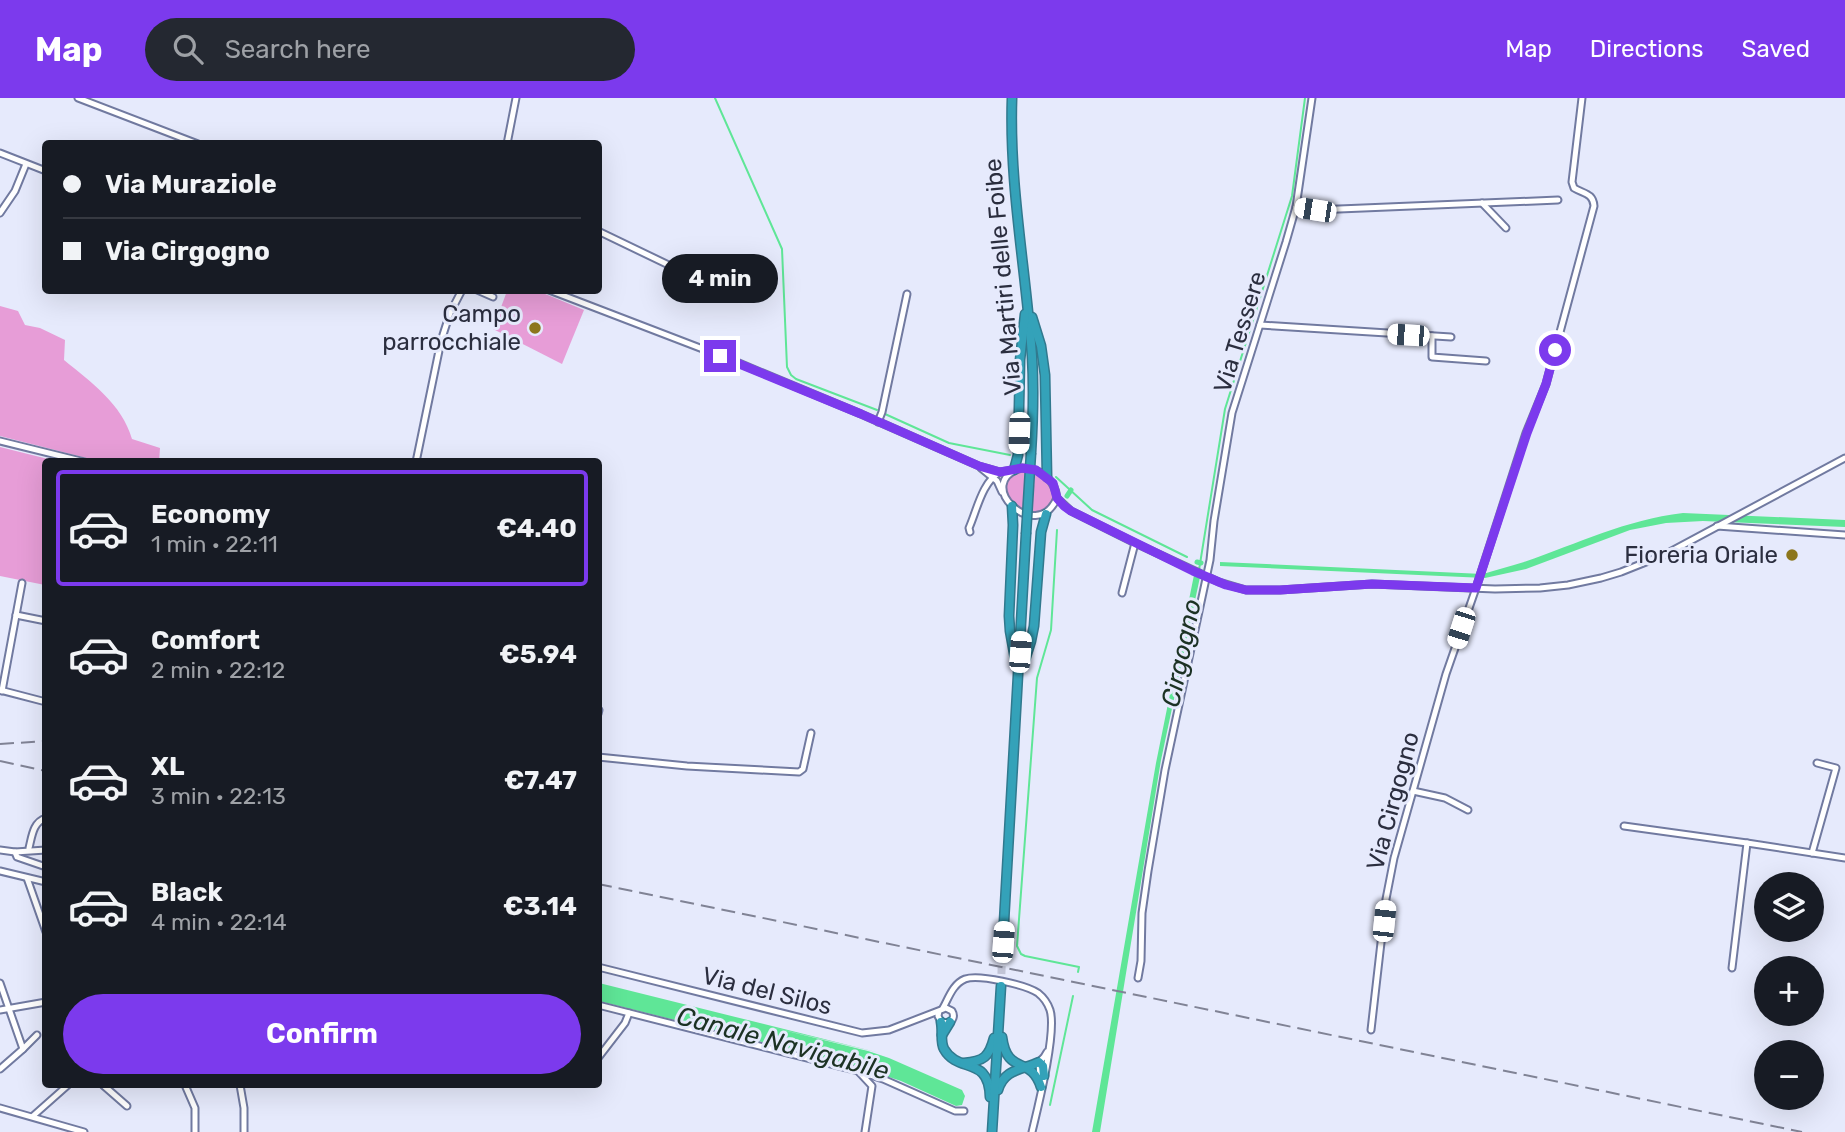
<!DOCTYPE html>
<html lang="en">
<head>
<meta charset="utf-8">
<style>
	:root { --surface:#171b24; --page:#242831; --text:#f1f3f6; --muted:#9ea1a6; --line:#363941; --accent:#7c3aed }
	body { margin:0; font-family:Rubik,sans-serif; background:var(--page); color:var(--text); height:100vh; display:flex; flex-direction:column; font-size:26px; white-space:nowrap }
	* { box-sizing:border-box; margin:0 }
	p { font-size:23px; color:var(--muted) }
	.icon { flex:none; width:38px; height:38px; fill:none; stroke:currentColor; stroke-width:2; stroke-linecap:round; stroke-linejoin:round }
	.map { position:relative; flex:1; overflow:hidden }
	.side { position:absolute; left:42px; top:360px; width:560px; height:630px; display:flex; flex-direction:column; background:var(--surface); border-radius:7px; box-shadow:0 7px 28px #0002 }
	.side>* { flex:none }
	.top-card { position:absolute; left:42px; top:42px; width:560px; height:154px; border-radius:7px; box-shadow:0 7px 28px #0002; display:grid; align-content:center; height:154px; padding:0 21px; background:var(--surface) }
	.controls { position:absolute; left:1754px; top:774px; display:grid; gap:14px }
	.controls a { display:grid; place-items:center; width:70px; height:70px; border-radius:50%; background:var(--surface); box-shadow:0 7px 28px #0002; font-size:35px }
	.end { position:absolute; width:32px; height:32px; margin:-16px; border:9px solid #7c3aed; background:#fff; box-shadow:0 0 0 4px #fff }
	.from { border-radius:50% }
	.bubble { position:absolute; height:49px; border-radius:24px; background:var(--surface); box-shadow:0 7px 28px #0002; font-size:23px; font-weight:700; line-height:49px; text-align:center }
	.car { position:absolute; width:21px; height:42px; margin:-21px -10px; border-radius:9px; box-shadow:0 0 5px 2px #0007; background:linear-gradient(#fff 24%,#345 0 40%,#fff 0 76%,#345 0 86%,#fff 0) }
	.top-card b { display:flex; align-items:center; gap:24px; height:66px; font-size:26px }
	.top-card b+b { border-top:2px solid var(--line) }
	.top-card i { width:18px; height:18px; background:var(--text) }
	ul { padding:12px 0 0; list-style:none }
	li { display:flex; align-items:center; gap:21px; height:116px; margin:0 14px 10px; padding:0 7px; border:4px solid transparent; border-radius:7px }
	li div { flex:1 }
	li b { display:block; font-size:26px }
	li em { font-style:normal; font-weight:700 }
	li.selected { border-color:var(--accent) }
	li>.icon { width:63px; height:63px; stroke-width:1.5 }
	.primary-button { display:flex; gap:14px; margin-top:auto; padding:14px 21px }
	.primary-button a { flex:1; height:80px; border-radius:42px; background:var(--accent); color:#fff; font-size:28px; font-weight:700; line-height:80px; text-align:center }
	header { display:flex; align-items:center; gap:42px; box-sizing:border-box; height:98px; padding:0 35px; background:var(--accent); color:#fff }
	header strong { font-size:33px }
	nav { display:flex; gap:38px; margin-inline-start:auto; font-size:24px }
	.search { width:490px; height:63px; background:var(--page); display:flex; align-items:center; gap:18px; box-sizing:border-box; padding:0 24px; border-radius:38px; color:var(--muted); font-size:26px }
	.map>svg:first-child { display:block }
	.green { fill:#e79dd7 }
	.water { fill:#5fe697 }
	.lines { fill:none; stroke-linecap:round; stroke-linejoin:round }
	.stream { stroke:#5fe697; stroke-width:2 }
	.canal { stroke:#5fe697; stroke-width:5 }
	.highway-tunnel { stroke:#c1c4d6; stroke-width:8; stroke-dasharray:8 4; stroke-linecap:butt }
	.minor-casing { stroke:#717aa0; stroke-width:9 }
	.highway-casing { stroke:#31798e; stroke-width:11 }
	.minor { stroke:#fff; stroke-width:5 }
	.highway { stroke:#34a2b9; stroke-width:8 }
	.rail { stroke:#808395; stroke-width:2; stroke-dasharray:14 7; stroke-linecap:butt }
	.highway-bridge-casing { stroke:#31798e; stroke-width:11; stroke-linecap:butt }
	.highway-bridge { stroke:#34a2b9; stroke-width:8 }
	.route { stroke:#7c3aed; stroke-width:9 }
	.poi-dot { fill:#8c761b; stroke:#e6eafc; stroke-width:2.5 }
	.labels { text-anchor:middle; stroke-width:6; stroke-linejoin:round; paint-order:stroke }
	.street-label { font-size:24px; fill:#2b2e3f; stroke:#e6eafc }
	.poi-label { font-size:24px; fill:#2b2e3f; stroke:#e6eafc; text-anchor:end }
	.water-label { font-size:26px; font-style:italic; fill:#1c3224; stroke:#e6eafc }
</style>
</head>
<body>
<header>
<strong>Map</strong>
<div class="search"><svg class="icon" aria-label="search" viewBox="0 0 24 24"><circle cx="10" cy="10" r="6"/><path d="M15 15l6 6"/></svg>Search here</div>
<nav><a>Map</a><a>Directions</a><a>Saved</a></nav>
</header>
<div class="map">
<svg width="1845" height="1034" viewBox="0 0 1845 1034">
	<rect width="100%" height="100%" fill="#e6eafc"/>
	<g class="green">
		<path d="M507 193H538L584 212 562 266 493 231Z"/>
		<path d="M0 208 18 213 25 227 40 230 65 242 64 262C91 284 122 306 132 341L160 350 159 364H102L0 338Z"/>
		<path d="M0 349 60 364H46L45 487 0 478Z"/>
		<path d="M1018 373C1035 373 1067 390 1048 409 1030 428 984 390 1018 373Z"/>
	</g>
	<g class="water">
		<path d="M1683 415 1845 422V429L1703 423 1666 425 1630 432 1526 471 1485 480 1220 468V464L1483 476C1496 472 1511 468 1524 464 1579 445 1625 422 1683 415Z"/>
		<path d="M1194 477 1200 479 1161 662 1100 1034H1092L1156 665Z"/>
		<path d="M599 885 880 955 767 928 868 953 889 960 962 992 965 998 962 1007 956 1008 901 983 850 966 599 903Z"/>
	</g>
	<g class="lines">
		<g class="stream">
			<path d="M715 0 782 151 787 269 791 277 796 281 877 312"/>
			<path d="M885 316 949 345 1010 357"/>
			<path d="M1056 379 1092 412 1187 459"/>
			<path d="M1057 432 1051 532 1037 580 1017 848 1021 856 1025 858 1079 869 1078 874"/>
			<path d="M1199 472 1225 311 1292 98 1305 0"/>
			<path d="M1050 1007 1073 898"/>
		</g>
		<g class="canal">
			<path d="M1067 398 1071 392"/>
			<path d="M1197 464 1201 465"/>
		</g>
		<path class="highway-tunnel" d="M1001 888 1002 859"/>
		<defs>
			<g id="minor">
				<path d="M78 0 198 46"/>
				<path d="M507 46 516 0"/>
				<path d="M0 55 46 73"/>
				<path d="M1482 105 1506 130"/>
				<path d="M1296 109 1315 112 1558 102"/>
				<path d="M0 115 15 93 26 66"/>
				<path d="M598 133 679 172 706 187"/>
				<path d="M477 192 493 199"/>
				<path d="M549 192 734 263 861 316 979 368 1000 374 1014 372"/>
				<path d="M1260 227 1451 239"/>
				<path d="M1432 238V259L1486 263"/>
				<path d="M878 324 882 314 907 196"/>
				<path d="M0 343 85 364"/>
				<path d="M416 364 441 243 450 215 462 192"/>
				<path d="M981 370 997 383 1002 394"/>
				<path d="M1022 370C1041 370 1055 382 1057 400 1036 448 971 384 1022 370Z"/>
				<path d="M1057 400 1071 413 1135 445 1219 484 1246 492H1280L1372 486 1495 491 1540 490 1568 487 1601 480 1621 474 1666 456 1845 360"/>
				<path d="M1717 428 1845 437"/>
				<path d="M970 434 969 430C977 412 982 384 1000 374"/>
				<path d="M1122 495 1135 445"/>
				<path d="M16 517 46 523"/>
				<path d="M0 592 46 604"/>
				<path d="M2 593 22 485"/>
				<path d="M598 616 599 612"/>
				<path d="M598 659 687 668 799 674 803 671 811 635"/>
				<path d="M1413 693 1445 700 1468 712"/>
				<path d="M1624 728 1747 745"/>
				<path d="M29 750C32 738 33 724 46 720"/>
				<path d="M0 752 15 754 46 752"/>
				<path d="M15 754 17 759 46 769"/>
				<path d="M1812 755 1836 670 1817 665"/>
				<path d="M0 773 46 784"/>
				<path d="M27 780 46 834"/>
				<path d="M598 869 862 935 889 932 946 910 952 913C955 918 953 923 948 925L941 924 938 918 939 913"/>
				<path d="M1732 870 1747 745 1845 760"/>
				<path d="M1138 880 1141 863 1142 815 1148 773 1165 672 1210 462 1214 423 1232 315 1286 144 1296 109 1312 0"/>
				<path d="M0 885 23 951 0 971"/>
				<path d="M598 907 858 973 883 981 955 1013H964"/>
				<path d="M943 910C949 899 953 886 965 881 979 876 1026 887 1038 895 1043 899 1048 906 1050 912 1057 934 1038 1009 1032 1034"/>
				<path d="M0 912 46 904"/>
				<path d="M1371 932 1386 801 1394 760 1446 576 1476 490 1526 335 1546 286 1594 108C1593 95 1584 96 1574 90L1572 84 1582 0"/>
				<path d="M23 951 37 937"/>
				<path d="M598 960 625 925 629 915"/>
				<path d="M858 973 872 988 865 1034"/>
				<path d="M1040 983 1039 964 1044 959 1047 954"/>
				<path d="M103 987 127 1008"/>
				<path d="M185 987 195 1010V1034"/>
				<path d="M240 987 244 1010V1034"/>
				<path d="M0 1010 84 1034"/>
				<path d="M33 1018 68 987"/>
			</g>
			<g id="highway">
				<path d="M1012 0C1009 87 1026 172 1032 258 1034 290 1033 323 1031 355"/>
				<path d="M1032 219 1041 248 1045 277 1047 379"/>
				<path d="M1014 372 1018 357 1020 262 1025 216"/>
				<path d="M1012 408 1013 427 1009 518 1010 533 1016 566"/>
				<path d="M1023 568 1031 543 1034 528 1041 434 1046 416"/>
				<path d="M1002 859 1026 436"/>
				<path d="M941 924C943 933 940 944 944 951 958 976 989 957 990 999"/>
				<path d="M942 937 950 924"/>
				<path d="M1002 939C1007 978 1031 957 1041 989"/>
				<path d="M964 965C984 963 989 959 994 940"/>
				<path d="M998 992C1004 971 1022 972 1039 964L1043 968 1044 978"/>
				<path d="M992 1034 1001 888"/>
			</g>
		</defs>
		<use href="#minor" class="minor-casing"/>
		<use href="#highway" class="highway-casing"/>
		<use href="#minor" class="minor"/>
		<use href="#highway" class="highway"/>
		<g class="rail">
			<path d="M0 646 46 643"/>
			<path d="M0 663 46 673"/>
			<path d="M598 786 1802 1034"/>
		</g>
		<defs>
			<path id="highway-bridge" d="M1026 436 1031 355"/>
		</defs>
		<use href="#highway-bridge" class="highway-bridge-casing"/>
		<use href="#highway-bridge" class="highway-bridge"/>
	</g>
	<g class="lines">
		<path class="route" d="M720 258 861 316 979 368 1000 374 1022 370 1036 372 1053 385 1057 400 1064 408 1071 413 1193 473 1226 487 1246 492H1280L1372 486 1476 490 1527 335 1546 286 1555 252"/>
	</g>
	<g class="poi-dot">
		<circle cx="535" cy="230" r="7"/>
		<circle cx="1792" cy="457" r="7"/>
	</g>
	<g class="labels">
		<g class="street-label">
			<text transform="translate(1003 179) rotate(-95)" y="8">Via Martiri delle Foibe</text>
			<text transform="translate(1240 234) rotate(-73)" y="8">Via Tessere</text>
			<text transform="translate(1393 703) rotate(-75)" y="8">Via Cirgogno</text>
			<text transform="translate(767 893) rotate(14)" y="8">Via del Silos</text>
		</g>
		<g class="poi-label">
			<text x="521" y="224">Campo<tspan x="521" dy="28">parrocchiale</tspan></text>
			<text x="1778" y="465">Fioreria Oriale</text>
		</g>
		<g class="water-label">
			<text transform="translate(1181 555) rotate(-78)" y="9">Cirgogno</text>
			<text transform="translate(783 945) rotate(15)" y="9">Canale Navigabile</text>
		</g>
	</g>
</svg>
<div class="controls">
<a><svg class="icon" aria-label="layers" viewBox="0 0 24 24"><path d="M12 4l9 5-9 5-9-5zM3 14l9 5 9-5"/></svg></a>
<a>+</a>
<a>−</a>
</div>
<i class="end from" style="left:1555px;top:252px"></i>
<i class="end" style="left:720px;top:258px"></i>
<div class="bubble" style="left:662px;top:156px;width:116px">4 min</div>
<i class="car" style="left:1315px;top:112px;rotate:279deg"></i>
<i class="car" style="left:1408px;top:237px;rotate:274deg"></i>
<i class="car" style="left:1019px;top:335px;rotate:182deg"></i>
<i class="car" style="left:1461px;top:530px;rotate:198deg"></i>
<i class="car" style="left:1020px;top:554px;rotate:4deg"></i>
<i class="car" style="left:1384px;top:823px;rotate:6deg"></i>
<i class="car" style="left:1003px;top:844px;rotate:4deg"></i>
<div class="top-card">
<b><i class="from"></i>Via Muraziole</b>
<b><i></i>Via Cirgogno</b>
</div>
<section class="side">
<ul>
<li class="selected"><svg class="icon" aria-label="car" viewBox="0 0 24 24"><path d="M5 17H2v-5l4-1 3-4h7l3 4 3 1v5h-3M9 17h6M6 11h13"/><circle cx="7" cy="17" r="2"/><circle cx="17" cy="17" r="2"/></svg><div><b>Economy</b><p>1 min · 22:11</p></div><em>€4.40</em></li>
<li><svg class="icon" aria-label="car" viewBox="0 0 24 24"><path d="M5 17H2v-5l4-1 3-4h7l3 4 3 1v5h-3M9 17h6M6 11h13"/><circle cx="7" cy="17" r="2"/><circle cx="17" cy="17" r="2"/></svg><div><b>Comfort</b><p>2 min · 22:12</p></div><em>€5.94</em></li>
<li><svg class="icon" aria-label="car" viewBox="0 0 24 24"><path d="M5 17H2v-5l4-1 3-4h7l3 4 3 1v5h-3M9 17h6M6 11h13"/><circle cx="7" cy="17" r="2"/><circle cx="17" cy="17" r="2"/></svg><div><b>XL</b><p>3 min · 22:13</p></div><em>€7.47</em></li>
<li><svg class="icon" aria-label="car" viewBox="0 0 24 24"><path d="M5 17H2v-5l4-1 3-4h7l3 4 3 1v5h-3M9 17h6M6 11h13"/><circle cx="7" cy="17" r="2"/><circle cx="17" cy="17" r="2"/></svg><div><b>Black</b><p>4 min · 22:14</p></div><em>€3.14</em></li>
</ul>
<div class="primary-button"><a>Confirm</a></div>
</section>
</div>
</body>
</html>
